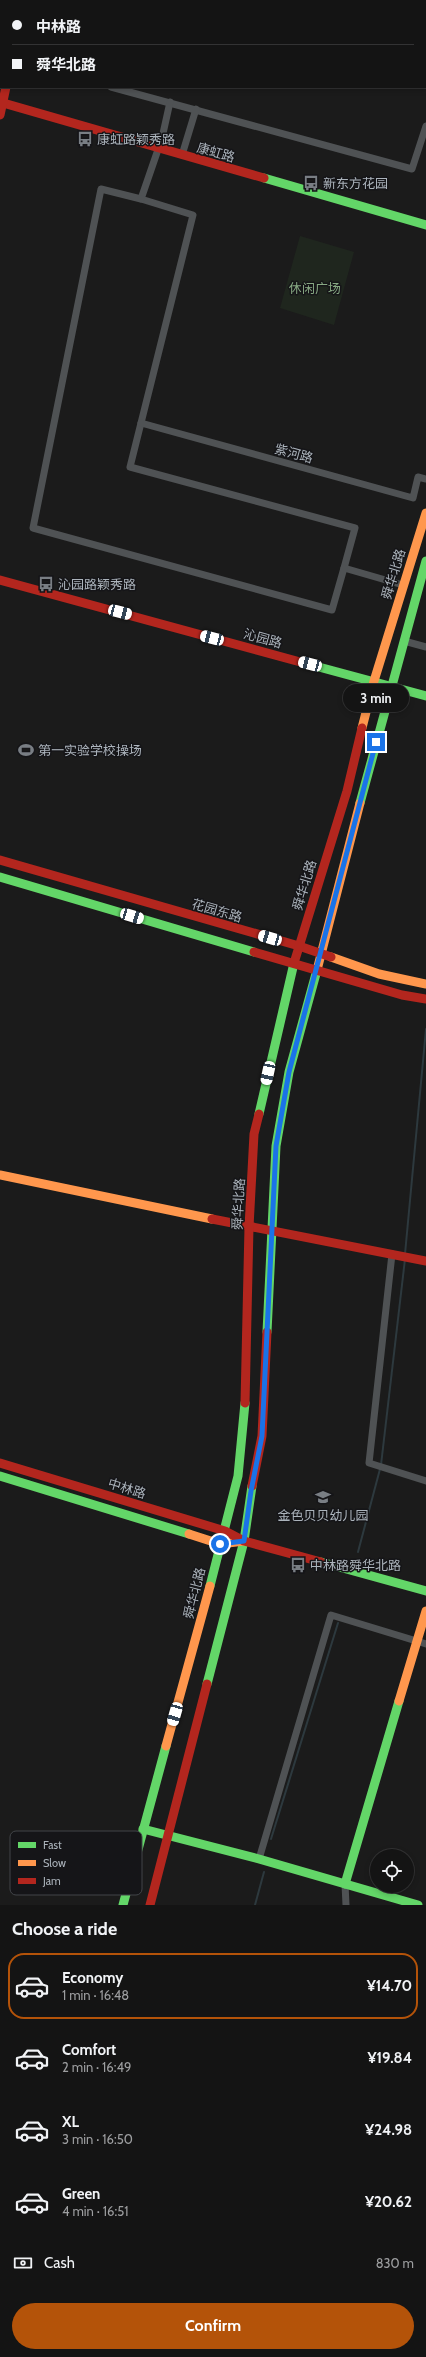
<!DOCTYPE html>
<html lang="en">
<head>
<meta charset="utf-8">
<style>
	:root { --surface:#141414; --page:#1d1d1d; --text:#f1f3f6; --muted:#9d9ea0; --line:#333334; --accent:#b45309 }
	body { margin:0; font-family:Cabin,"Noto Sans SC",sans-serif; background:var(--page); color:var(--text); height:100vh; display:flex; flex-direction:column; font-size:15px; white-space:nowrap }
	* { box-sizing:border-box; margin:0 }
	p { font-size:13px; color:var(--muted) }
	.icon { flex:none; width:22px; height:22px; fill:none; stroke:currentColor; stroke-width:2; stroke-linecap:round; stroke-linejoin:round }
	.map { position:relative; height:1905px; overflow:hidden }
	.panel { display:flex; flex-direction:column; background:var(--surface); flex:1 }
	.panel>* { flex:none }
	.hud { position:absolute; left:0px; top:0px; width:426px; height:88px; box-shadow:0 2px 6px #0003,0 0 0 1px var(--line); display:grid; align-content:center; height:88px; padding:0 12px; background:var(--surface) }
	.tools { position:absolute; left:370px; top:1849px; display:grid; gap:8px }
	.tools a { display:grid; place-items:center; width:44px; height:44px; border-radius:50%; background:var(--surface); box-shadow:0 2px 6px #0003,0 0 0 1px var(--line); font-size:20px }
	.end { position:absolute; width:18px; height:18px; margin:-9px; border:5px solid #1a73e8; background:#fff; box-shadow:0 0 0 2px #fff }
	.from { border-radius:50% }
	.bubble { position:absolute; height:28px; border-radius:14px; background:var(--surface); box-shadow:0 2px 6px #0003,0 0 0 1px var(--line); font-size:13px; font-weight:800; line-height:28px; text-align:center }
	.car { position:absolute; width:12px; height:24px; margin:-12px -6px; border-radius:5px; box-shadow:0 0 3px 1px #0007; background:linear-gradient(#fff 24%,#345 0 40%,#fff 0 76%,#345 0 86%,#fff 0) }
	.hud b { display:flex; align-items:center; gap:14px; height:38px; font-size:15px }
	.hud b+b { border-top:1px solid var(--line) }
	.hud i { width:10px; height:10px; background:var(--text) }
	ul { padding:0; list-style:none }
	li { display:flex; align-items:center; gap:12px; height:66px; margin:0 8px 6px; padding:0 4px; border:2px solid transparent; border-radius:16px }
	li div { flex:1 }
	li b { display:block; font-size:15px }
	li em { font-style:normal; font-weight:800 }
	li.current { border-color:var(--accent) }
	li>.icon { width:36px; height:36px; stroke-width:1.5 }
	h2 { padding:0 12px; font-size:18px; line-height:48px }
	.pay { display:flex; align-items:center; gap:10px; height:44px; padding:0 12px; font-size:15px }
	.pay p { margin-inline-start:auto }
	.cta { display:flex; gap:8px; margin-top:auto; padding:8px 12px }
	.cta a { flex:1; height:46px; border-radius:24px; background:var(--accent); color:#fff; font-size:16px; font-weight:800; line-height:46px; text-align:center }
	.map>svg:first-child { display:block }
	.green { fill:#1f261e }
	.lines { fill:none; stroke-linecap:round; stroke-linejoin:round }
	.stream { stroke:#2d393e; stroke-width:2 }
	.street { stroke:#4f5254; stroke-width:7 }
	.fast { stroke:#63d668; stroke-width:9 }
	.slow { stroke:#ff974d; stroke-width:9 }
	.jam { stroke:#b3261e; stroke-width:9 }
	.route { stroke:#1a73e8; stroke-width:5 }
	.labels { text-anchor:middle; stroke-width:3; stroke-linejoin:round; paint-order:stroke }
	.poi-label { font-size:13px; fill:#acb4bc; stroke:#151518; text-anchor:start }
	.street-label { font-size:13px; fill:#acb4bc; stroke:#151518 }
	.park-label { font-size:13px; fill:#87a883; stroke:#151518 }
	.key { fill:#151518; stroke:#424549; stroke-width:1 }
	.key-label { font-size:11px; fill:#acb4bc }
</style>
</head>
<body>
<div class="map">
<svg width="426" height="1905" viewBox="0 0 426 1905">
	<rect width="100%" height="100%" fill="#1b1b1b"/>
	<path class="green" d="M300 236 354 252 334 325 280 308Z"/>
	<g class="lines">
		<g class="stream">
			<path d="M405 1254 426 1029"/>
			<path d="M381 1465 405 1259"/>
			<path d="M358 1552 380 1469"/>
			<path d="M271 1839 338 1623"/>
			<path d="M255 1905 264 1872"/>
		</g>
		<g class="street">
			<path d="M275 0V1"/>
			<path d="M50 1 51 0"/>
			<path d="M425 69 426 70"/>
			<path d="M111 87 412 169 426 126"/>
			<path d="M170 102 162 138 141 199 193 215 130 467 355 528 344 568 403 585"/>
			<path d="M182 155 196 109"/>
			<path d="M141 199 101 189 33 528 332 610 344 568"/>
			<path d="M141 423 413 498 418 477 426 479"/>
			<path d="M404 641 426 647"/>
			<path d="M392 1254 369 1463 426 1481"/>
			<path d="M259 1859 331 1615 426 1644"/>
			<path d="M345 1884 346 1905"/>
		</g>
		<g class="fast">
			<path d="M264 178 426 225"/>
			<path d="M304 663 426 696"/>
			<path d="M360 803 426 561"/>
			<path d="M0 877 254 952"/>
			<path d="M259 1114 294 963"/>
			<path d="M267 1332 276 1146 289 1072 317 970"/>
			<path d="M0 1476 189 1534"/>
			<path d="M321 1562 426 1591"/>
			<path d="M210 1586 238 1476 245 1403"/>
			<path d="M207 1684 244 1541 252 1486"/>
			<path d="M143 1829 259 1859 418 1905"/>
			<path d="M345 1884 399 1701"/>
			<path d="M123 1905 166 1746"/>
		</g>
		<g class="slow">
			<path d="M362 728 374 681 426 513"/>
			<path d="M331 957 379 974 426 984"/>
			<path d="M317 970 360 803"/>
			<path d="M0 1175 212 1219"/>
			<path d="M189 1534 220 1544 244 1541"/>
			<path d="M399 1701 426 1611"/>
			<path d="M166 1746 210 1586"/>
		</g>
		<g class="jam">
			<path d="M23 0V1"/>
			<path d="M31 0V1"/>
			<path d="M0 102 264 178"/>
			<path d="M0 115 6 87"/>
			<path d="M0 580 304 663"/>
			<path d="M0 860 299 946 331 957"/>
			<path d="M254 952 402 995 426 999"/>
			<path d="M294 963 347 791 362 728"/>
			<path d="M212 1219 426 1261"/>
			<path d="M245 1403 249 1227 254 1134 259 1114"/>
			<path d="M0 1463 225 1531 244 1541 321 1562"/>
			<path d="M252 1486 262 1436 267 1332"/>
			<path d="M150 1905 207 1684"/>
		</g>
	</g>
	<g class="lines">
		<path class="route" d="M220 1544 244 1541 251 1491 262 1436 276 1146 289 1072 376 742"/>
	</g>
	<defs>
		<symbol id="bus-bare" viewBox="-9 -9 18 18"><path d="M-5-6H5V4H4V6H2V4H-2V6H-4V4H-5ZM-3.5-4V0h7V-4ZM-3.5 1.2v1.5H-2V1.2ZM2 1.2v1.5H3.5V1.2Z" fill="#797e84" stroke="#151518" stroke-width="2.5" paint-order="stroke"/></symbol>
		<symbol id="stadium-bare" viewBox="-9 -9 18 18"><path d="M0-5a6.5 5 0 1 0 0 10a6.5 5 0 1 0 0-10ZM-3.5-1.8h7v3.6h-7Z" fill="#797e84" stroke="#151518" stroke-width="2.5" paint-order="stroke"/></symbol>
		<symbol id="school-bare" viewBox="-9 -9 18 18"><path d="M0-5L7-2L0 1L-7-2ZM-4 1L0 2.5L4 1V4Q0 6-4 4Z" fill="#797e84" stroke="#151518" stroke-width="2.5" paint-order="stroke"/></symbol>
	</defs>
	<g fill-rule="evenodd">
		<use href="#bus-bare" x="74" y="128" width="22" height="22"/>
		<use href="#bus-bare" x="300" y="172" width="22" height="22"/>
		<use href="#bus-bare" x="35" y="573" width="22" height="22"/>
		<use href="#stadium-bare" x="15" y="739" width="22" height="22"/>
		<use href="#school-bare" x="312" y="1486" width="22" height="22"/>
		<use href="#bus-bare" x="287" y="1554" width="22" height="22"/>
	</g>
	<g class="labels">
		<g class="poi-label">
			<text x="97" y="144">康虹路颖秀路</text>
			<text x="323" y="188">新东方花园</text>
			<text x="58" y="589">沁园路颖秀路</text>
			<text x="38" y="755">第一实验学校操场</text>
			<text x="323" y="1520" text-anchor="middle">金色贝贝幼儿园</text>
			<text x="310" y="1570">中林路舜华北路</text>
		</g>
		<g class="street-label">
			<text transform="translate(216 152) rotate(16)" y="5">康虹路</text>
			<text transform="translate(294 453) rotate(15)" y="5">紫河路</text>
			<text transform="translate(393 574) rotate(-73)" y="5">舜华北路</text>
			<text transform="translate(263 638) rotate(15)" y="5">沁园路</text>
			<text transform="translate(304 885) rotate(-73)" y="5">舜华北路</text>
			<text transform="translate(217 910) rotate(16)" y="5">花园东路</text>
			<text transform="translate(238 1204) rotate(-87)" y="5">舜华北路</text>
			<text transform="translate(127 1488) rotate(17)" y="5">中林路</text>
			<text transform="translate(194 1593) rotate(-76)" y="5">舜华北路</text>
		</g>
		<g class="park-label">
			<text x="315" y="293">休闲广场</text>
		</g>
	</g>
	<rect x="10" y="1831" width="132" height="64" rx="6" class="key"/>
	<rect x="18" y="1842" width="18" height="6" fill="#63d668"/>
	<rect x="18" y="1860" width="18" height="6" fill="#ff974d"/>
	<rect x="18" y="1878" width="18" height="6" fill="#b3261e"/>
	<g class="key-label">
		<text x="43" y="1849">Fast</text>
		<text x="43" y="1867">Slow</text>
		<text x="43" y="1885">Jam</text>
	</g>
</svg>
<div class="tools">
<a><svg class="icon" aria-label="locate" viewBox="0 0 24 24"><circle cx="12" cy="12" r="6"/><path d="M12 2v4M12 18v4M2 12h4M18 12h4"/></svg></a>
</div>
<i class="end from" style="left:220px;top:1544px"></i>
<i class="end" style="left:376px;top:742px"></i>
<div class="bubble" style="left:343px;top:684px;width:66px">3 min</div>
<i class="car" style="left:120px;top:612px;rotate:105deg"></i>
<i class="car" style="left:212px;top:638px;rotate:285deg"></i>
<i class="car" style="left:310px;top:664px;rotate:285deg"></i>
<i class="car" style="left:132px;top:916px;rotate:107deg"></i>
<i class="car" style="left:270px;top:938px;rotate:286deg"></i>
<i class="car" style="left:268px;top:1073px;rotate:192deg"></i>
<i class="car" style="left:175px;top:1714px;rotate:196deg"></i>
<div class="hud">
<b><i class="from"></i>中林路</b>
<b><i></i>舜华北路</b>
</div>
</div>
<section class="panel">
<h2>Choose a ride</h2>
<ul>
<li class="current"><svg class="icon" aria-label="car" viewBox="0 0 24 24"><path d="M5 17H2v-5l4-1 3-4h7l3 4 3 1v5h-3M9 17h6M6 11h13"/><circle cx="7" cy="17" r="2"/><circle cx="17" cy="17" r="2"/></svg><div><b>Economy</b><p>1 min · 16:48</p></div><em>¥14.70</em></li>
<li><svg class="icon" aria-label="car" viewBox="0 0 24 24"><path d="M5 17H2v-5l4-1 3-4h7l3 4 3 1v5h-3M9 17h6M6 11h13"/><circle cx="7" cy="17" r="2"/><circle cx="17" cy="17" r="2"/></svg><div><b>Comfort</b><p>2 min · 16:49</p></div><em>¥19.84</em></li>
<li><svg class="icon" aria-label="car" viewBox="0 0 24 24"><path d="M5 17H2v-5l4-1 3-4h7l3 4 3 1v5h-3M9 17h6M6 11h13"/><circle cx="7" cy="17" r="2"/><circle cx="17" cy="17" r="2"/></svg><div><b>XL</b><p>3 min · 16:50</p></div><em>¥24.98</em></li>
<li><svg class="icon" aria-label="car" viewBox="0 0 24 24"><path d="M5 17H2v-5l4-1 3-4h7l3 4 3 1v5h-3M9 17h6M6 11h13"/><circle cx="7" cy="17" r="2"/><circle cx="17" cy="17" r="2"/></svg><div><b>Green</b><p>4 min · 16:51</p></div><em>¥20.62</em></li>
</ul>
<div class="pay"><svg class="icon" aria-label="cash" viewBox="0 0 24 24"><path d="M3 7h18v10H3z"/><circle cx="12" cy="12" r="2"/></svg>Cash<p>830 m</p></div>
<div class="cta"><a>Confirm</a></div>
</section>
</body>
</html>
